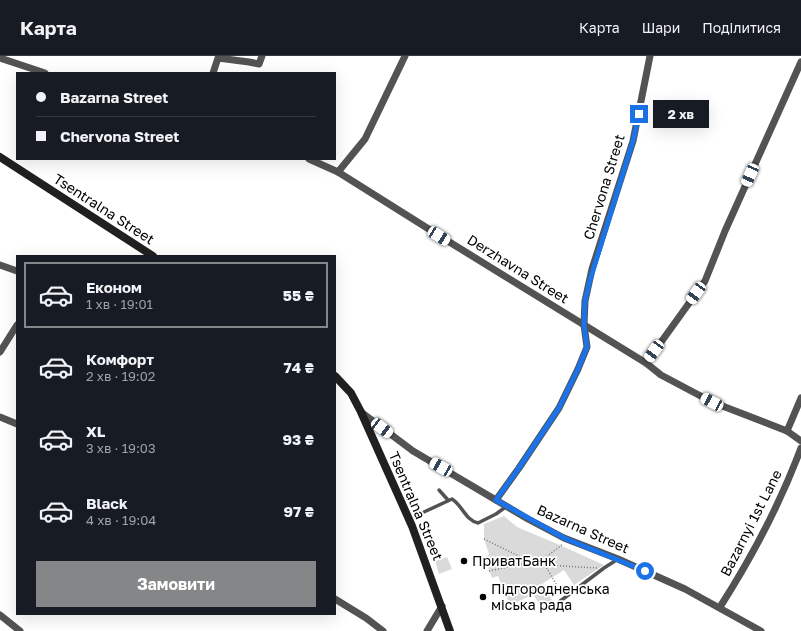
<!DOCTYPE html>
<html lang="uk">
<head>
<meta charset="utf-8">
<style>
	:root { --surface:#171b24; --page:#20242c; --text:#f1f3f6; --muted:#9ea1a6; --line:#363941; --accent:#858687 }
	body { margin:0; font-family:"Golos Text",sans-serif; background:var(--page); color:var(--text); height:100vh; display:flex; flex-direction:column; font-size:15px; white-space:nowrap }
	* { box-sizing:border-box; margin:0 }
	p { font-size:13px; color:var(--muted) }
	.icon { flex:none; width:22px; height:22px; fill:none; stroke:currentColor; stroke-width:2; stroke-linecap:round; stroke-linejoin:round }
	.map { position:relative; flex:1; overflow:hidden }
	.sheet { position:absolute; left:16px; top:199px; width:320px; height:360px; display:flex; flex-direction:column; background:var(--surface); border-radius:0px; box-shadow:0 4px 16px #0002 }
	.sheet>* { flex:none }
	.top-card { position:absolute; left:16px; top:16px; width:320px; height:88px; border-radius:0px; box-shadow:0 4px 16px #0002; display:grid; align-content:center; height:88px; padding:0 20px; background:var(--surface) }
	.end { position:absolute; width:18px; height:18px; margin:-9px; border:5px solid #1a73e8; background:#fff; box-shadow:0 0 0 2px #fff }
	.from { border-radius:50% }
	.bubble { position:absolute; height:28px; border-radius:0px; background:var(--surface); box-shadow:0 4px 16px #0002; font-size:13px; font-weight:700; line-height:28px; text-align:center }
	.car { position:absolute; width:12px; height:24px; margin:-12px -6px; border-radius:5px; box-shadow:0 0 3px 1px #0007; background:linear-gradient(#fff 24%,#345 0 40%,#fff 0 76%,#345 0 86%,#fff 0) }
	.top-card b { display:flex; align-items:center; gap:14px; height:38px; font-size:15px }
	.top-card b+b { border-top:1px solid var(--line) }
	.top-card i { width:10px; height:10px; background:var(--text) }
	ul { padding:7px 0 0; list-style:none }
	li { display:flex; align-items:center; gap:12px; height:66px; margin:0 8px 6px; padding:0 12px; border:2px solid transparent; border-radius:0px }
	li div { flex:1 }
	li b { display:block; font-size:15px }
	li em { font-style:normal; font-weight:700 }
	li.active { border-color:var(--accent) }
	li>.icon { width:36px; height:36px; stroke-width:1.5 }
	.action { display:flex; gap:8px; margin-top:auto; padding:8px 20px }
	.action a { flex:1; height:46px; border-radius:0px; background:var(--accent); color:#fff; font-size:16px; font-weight:700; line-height:46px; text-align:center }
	header { display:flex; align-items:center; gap:24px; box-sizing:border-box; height:56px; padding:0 20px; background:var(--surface); border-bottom:1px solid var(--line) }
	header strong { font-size:19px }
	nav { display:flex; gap:22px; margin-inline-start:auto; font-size:14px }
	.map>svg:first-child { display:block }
	.green { fill:#dadada }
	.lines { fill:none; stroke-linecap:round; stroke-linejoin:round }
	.path { stroke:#757575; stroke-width:1.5; stroke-dasharray:1 2; stroke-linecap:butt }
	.lane { stroke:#535353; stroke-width:3.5 }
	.street { stroke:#535353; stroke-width:7 }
	.secondary { stroke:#202020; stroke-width:8 }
	.route { stroke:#1a73e8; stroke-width:5 }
	.poi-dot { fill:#000; stroke:#fff; stroke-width:1.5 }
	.labels { text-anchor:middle; stroke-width:3.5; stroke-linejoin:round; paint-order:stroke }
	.street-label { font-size:14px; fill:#000; stroke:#fff }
	.poi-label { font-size:14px; fill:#000; stroke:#fff; text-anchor:start }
</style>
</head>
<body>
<header>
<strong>Карта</strong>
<nav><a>Карта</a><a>Шари</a><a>Поділитися</a></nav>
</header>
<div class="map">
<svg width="801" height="575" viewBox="0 0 801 575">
	<rect width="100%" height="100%" fill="#fff"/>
	<g class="green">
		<path d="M504 460 517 471 562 490 604 509 574 529 564 514 542 528 552 544 541 551 533 538 510 550 498 520 492 522 485 503 489 498 484 483V468Z"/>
		<path d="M447 501 452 513 439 518 435 505Z"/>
	</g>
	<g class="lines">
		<g class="path">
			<path d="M484 483 531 506"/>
			<path d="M542 504 559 533"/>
			<path d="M545 509 597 512"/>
			<path d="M489 515 542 504 563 488"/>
		</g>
		<g class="lane">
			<path d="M439 434 448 444"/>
			<path d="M424 456 452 443C462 449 466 465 478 467L496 458 507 450"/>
			<path d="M559 546 604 512 618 503"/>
		</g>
		<g class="street">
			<path d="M0 2 45 17"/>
			<path d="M213 17 218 2 249 6 259 8 262 0"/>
			<path d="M309 103 338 116 451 187 646 307 661 319 712 346 787 375 801 385"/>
			<path d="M338 116 365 83 405 0"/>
			<path d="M0 209 17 215"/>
			<path d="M0 296 17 269"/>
			<path d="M646 307 705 225 725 175 801 6"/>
			<path d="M361 356 413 395 528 463 564 482 618 503 685 533 761 575"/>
			<path d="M0 361 17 368"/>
			<path d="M787 375 801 342"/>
			<path d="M496 444 519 412 559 352 578 313 587 291 584 269 585 245 592 213 633 85 650 0"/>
			<path d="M335 543 366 562 383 575"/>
			<path d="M720 551C752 501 780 448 801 392"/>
			<path d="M0 559 20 575"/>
			<path d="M427 575 442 550"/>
		</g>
		<g class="secondary">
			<path d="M0 101 153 200"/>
			<path d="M335 320 351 337 361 356 412 470 450 575"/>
		</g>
	</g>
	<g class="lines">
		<path class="route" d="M639 58 633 85 590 224 585 245 584 269 587 291 578 313 559 352 519 412 496 444 564 482 645 515"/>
	</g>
	<g class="poi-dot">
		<circle cx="464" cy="505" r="4"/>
		<circle cx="483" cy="541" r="4"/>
	</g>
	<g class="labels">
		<g class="street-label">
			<text transform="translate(604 131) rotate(-73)" y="5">Chervona Street</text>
			<text transform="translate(104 153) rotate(33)" y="5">Tsentralna Street</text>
			<text transform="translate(518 213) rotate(32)" y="5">Derzhavna Street</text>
			<text transform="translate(416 450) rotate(67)" y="5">Tsentralna Street</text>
			<text transform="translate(751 467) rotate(-63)" y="5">Bazarnyi 1st Lane</text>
			<text transform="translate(583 473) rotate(24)" y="5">Bazarna Street</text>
		</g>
		<g class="poi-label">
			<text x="472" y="510">ПриватБанк</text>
			<text x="491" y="538">Підгородненська<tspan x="491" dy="16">міська рада</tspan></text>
		</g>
	</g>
</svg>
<i class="end from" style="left:645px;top:515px"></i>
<i class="end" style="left:639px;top:58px"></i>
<div class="bubble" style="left:653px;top:44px;width:56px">2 хв</div>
<i class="car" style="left:750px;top:119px;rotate:204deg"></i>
<i class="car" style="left:439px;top:180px;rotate:122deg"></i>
<i class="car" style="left:696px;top:237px;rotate:216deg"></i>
<i class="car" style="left:654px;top:295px;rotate:216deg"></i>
<i class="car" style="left:712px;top:346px;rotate:298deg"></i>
<i class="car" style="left:382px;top:372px;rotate:127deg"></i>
<i class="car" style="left:441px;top:411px;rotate:300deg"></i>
<div class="top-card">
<b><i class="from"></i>Bazarna Street</b>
<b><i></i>Chervona Street</b>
</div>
<section class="sheet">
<ul>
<li class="active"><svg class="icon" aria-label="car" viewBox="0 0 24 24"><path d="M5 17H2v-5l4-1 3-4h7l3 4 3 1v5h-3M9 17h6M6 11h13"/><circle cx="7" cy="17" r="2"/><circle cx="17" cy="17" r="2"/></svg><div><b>Економ</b><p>1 хв · 19:01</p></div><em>55 ₴</em></li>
<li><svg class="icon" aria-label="car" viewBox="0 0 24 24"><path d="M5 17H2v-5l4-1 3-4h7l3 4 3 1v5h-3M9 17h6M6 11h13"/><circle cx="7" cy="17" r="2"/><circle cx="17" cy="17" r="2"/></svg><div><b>Комфорт</b><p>2 хв · 19:02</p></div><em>74 ₴</em></li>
<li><svg class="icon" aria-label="car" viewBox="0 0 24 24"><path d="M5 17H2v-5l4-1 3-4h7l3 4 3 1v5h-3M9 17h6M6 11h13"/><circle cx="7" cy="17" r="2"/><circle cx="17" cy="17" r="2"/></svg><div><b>XL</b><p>3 хв · 19:03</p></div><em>93 ₴</em></li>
<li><svg class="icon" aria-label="car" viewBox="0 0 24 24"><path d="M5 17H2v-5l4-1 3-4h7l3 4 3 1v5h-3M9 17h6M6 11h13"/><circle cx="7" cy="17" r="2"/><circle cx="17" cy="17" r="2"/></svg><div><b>Black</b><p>4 хв · 19:04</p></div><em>97 ₴</em></li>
</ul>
<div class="action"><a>Замовити</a></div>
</section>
</div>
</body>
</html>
